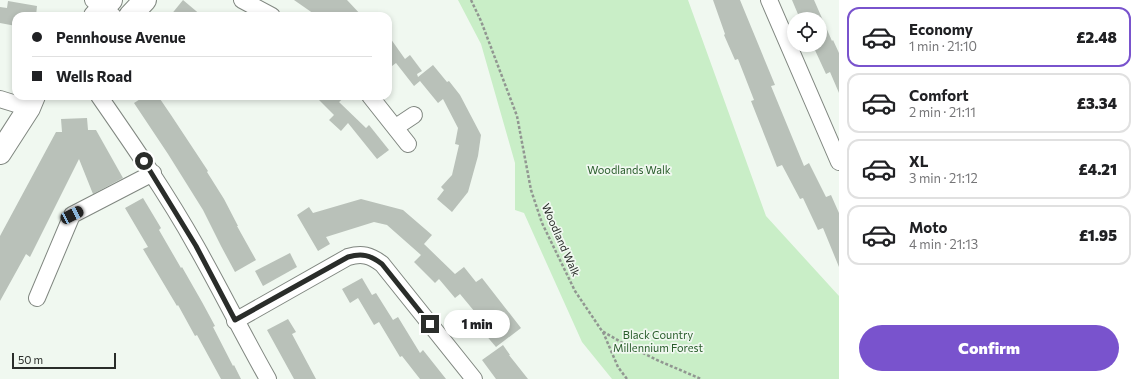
<!DOCTYPE html>
<html lang="en">
<head>
<meta charset="utf-8">
<style>
	:root { --surface:#fff; --page:#f2f2f2; --text:#202124; --muted:#757577; --line:#e0e0e0; --accent:#7953cd }
	body { margin:0; font-family:Commissioner,sans-serif; background:var(--page); color:var(--text); height:100vh; display:flex; flex-direction:column; font-size:15px; white-space:nowrap }
	* { box-sizing:border-box; margin:0 }
	p { font-size:13px; color:var(--muted) }
	.icon { flex:none; width:22px; height:22px; fill:none; stroke:currentColor; stroke-width:2; stroke-linecap:round; stroke-linejoin:round }
	.map { position:relative; flex:1; overflow:hidden }
	.side { display:flex; flex-direction:column; background:var(--surface); width:300px }
	.side>* { flex:none }
	.top-card { position:absolute; left:12px; top:12px; width:380px; height:88px; border-radius:12px; box-shadow:0 2px 6px #0003; display:grid; align-content:center; height:88px; padding:0 20px; background:var(--surface) }
	.fabs { position:absolute; left:787px; top:12px; display:grid; gap:8px }
	.fabs a { display:grid; place-items:center; width:40px; height:40px; border-radius:50%; background:var(--surface); box-shadow:0 2px 6px #0003; font-size:20px }
	.scale { position:absolute; left:12px; bottom:10px; width:104px; box-sizing:border-box; padding-left:4px; border:2px solid #2a2d2a; border-top:0; font-size:11px; line-height:14px; white-space:nowrap; color:#2a2d2a; -webkit-text-stroke:3px #f0f8f0; paint-order:stroke }
	.end { position:absolute; width:18px; height:18px; margin:-9px; border:5px solid #2a2d2a; background:#fff; box-shadow:0 0 0 2px #fff }
	.from { border-radius:50% }
	.bubble { position:absolute; height:28px; border-radius:14px; background:var(--surface); box-shadow:0 2px 6px #0003; font-size:13px; font-weight:800; line-height:28px; text-align:center }
	.car { position:absolute; width:12px; height:24px; margin:-12px -6px; border-radius:5px; box-shadow:0 0 3px 1px #0007; background:linear-gradient(#222 24%,#8ab4d8 0 40%,#222 0 76%,#8ab4d8 0 86%,#222 0) }
	.top-card b { display:flex; align-items:center; gap:14px; height:38px; font-size:15px }
	.top-card b+b { border-top:1px solid var(--line) }
	.top-card i { width:10px; height:10px; background:var(--text) }
	ul { padding:7px 0 0; list-style:none }
	li { display:flex; align-items:center; gap:12px; height:60px; margin:0 8px 6px; padding:0 12px; border:2px solid var(--line); border-radius:12px }
	li div { flex:1 }
	li b { display:block; font-size:15px }
	li em { font-style:normal; font-weight:800 }
	li.on { border-color:var(--accent) }
	li>.icon { width:36px; height:36px; stroke-width:1.5 }
	.button { display:flex; gap:8px; margin-top:auto; padding:8px 20px }
	.button a { flex:1; height:46px; border-radius:24px; background:var(--accent); color:#fff; font-size:16px; font-weight:800; line-height:46px; text-align:center }
	main { display:flex; flex:1; min-height:0 }
	.map>svg:first-child { display:block }
	.green { fill:#c9eec7 }
	.building { fill:#b9c1b9 }
	.lines { fill:none; stroke-linecap:round; stroke-linejoin:round }
	.street-casing { stroke:#808780; stroke-width:18 }
	.highway-casing { stroke:#808780; stroke-width:24 }
	.path { stroke:#919691; stroke-width:2.5; stroke-dasharray:3 2; stroke-linecap:butt }
	.street { stroke:#fff; stroke-width:16 }
	.highway { stroke:#fff; stroke-width:22 }
	.route { stroke:#2a2d2a; stroke-width:5 }
	.labels { text-anchor:middle; stroke-width:3.5; stroke-linejoin:round; paint-order:stroke }
	.park-label { font-size:11px; fill:#285c2a; stroke:#f0f8f0 }
	.street-label { font-size:11px; fill:#2a2d2a; stroke:#f0f8f0 }
</style>
</head>
<body>
<main>
<div class="map">
<svg width="839" height="379" viewBox="0 0 839 379">
	<rect width="100%" height="100%" fill="#f0f8f0"/>
	<path class="green" d="M458 0H688L766 216 839 296V379H612L582 342 524 213 515 210V163L481 44Z"/>
	<g class="building">
		<path d="M183 0 202 16H170Z"/>
		<path d="M294 0H347L362 16H317Z"/>
		<path d="M713 0H740L775 85 771 86 804 166 809 163 826 197 831 195 839 213V267L823 228 818 230 803 198 800 199 782 165 777 167 751 101 754 100 738 59 735 60 724 35 725 34Z"/>
		<path d="M792 0H814L832 41 833 40 839 53V93L830 72 826 74 814 48 820 46V19H800Z"/>
		<path d="M8 1 37 6 36 16H16V26L0 23V7L7 8Z"/>
		<path d="M388 35 405 59 410 55 422 71 417 74 418 77 433 65 447 82 449 81 460 95 481 135 478 156 468 192 452 212 437 199 444 190 441 187 452 175 459 145 455 144 458 128 443 99 438 103 420 81 414 86 396 63 388 69Z"/>
		<path d="M145 96H158L171 115 208 171 207 172 224 199 238 226H237L256 260 235 272 221 246 203 210 168 154 134 103Z"/>
		<path d="M315 96H346L339 102 366 128 369 125 389 150 377 159 348 123 341 131 329 120 334 115Z"/>
		<path d="M87 118 88 130H96L123 178 93 194 79 159 30 257 26 254 0 301V236L56 132H62L61 119Z"/>
		<path d="M143 198 161 228 159 230 181 268 182 267 202 302 215 326 213 327 233 366 234 365 241 379H221L197 335 195 336 178 305 177 306 143 249 148 247 125 208Z"/>
		<path d="M361 199 403 210 432 235 424 244 455 274 464 267 476 282 482 278 521 328 496 347 484 333 489 329 460 294 455 298 439 279 435 283 414 262 421 255 387 225 374 222 326 237 330 244 318 251 297 215 309 207 313 213Z"/>
		<path d="M290 253 297 267 263 286 255 271Z"/>
		<path d="M362 278 372 295 376 293 393 320 398 317 420 353 423 350 446 379H420L402 356 400 357 379 322 374 325 358 298 350 303 342 289Z"/>
		<path d="M288 319 296 332 292 334 316 379H294L267 330Z"/>
		<path d="M503 345 510 355H509L528 379H496L482 360Z"/>
	</g>
	<g class="lines">
		<defs>
			<g id="street">
				<path d="M93 0 113 16"/>
				<path d="M242 0 272 16"/>
				<path d="M769 0 839 162"/>
				<path d="M99 96C133 145 167 194 196 246 221 290 243 335 268 379"/>
				<path d="M370 96 408 144"/>
				<path d="M0 99 29 108"/>
				<path d="M396 127 414 115"/>
				<path d="M37 298 72 215 153 173"/>
				<path d="M235 321 348 257C362 253 370 255 382 264L474 379"/>
			</g>
			<g id="highway">
				<path d="M95 16 111 0"/>
				<path d="M130 16 145 0"/>
				<path d="M0 153 29 108 34 96"/>
			</g>
		</defs>
		<use href="#street" class="street-casing"/>
		<use href="#highway" class="highway-casing"/>
		<g class="path">
			<path d="M471 0 481 21 517 116 531 190 542 223 575 291 602 331 621 342 657 360 701 379"/>
			<path d="M603 332 618 367 627 379"/>
		</g>
		<use href="#street" class="street"/>
		<use href="#highway" class="highway"/>
	</g>
	<g class="lines">
		<path class="route" d="M144 161 196 246 235 320 348 257C362 253 370 255 382 264L430 324"/>
	</g>
	<g class="labels">
		<g class="park-label">
			<text x="629" y="174">Woodlands Walk</text>
			<text x="658" y="339">Black Country<tspan x="658" dy="13">Millennium Forest</tspan></text>
		</g>
		<g class="street-label">
			<text transform="translate(561 240) rotate(66)" y="4">Woodland Walk</text>
		</g>
	</g>
</svg>
<div class="fabs">
<a><svg class="icon" aria-label="locate" viewBox="0 0 24 24"><circle cx="12" cy="12" r="6"/><path d="M12 2v4M12 18v4M2 12h4M18 12h4"/></svg></a>
</div>
<div class="scale">50 m</div>
<i class="end from" style="left:144px;top:161px"></i>
<i class="end" style="left:430px;top:324px"></i>
<div class="bubble" style="left:444px;top:310px;width:66px">1 min</div>
<i class="car" style="left:72px;top:215px;rotate:63deg"></i>
<div class="top-card">
<b><i class="from"></i>Pennhouse Avenue</b>
<b><i></i>Wells Road</b>
</div>
</div>
<section class="side">
<ul>
<li class="on"><svg class="icon" aria-label="car" viewBox="0 0 24 24"><path d="M5 17H2v-5l4-1 3-4h7l3 4 3 1v5h-3M9 17h6M6 11h13"/><circle cx="7" cy="17" r="2"/><circle cx="17" cy="17" r="2"/></svg><div><b>Economy</b><p>1 min · 21:10</p></div><em>£2.48</em></li>
<li><svg class="icon" aria-label="car" viewBox="0 0 24 24"><path d="M5 17H2v-5l4-1 3-4h7l3 4 3 1v5h-3M9 17h6M6 11h13"/><circle cx="7" cy="17" r="2"/><circle cx="17" cy="17" r="2"/></svg><div><b>Comfort</b><p>2 min · 21:11</p></div><em>£3.34</em></li>
<li><svg class="icon" aria-label="car" viewBox="0 0 24 24"><path d="M5 17H2v-5l4-1 3-4h7l3 4 3 1v5h-3M9 17h6M6 11h13"/><circle cx="7" cy="17" r="2"/><circle cx="17" cy="17" r="2"/></svg><div><b>XL</b><p>3 min · 21:12</p></div><em>£4.21</em></li>
<li><svg class="icon" aria-label="car" viewBox="0 0 24 24"><path d="M5 17H2v-5l4-1 3-4h7l3 4 3 1v5h-3M9 17h6M6 11h13"/><circle cx="7" cy="17" r="2"/><circle cx="17" cy="17" r="2"/></svg><div><b>Moto</b><p>4 min · 21:13</p></div><em>£1.95</em></li>
</ul>
<div class="button"><a>Confirm</a></div>
</section>
</main>
</body>
</html>
